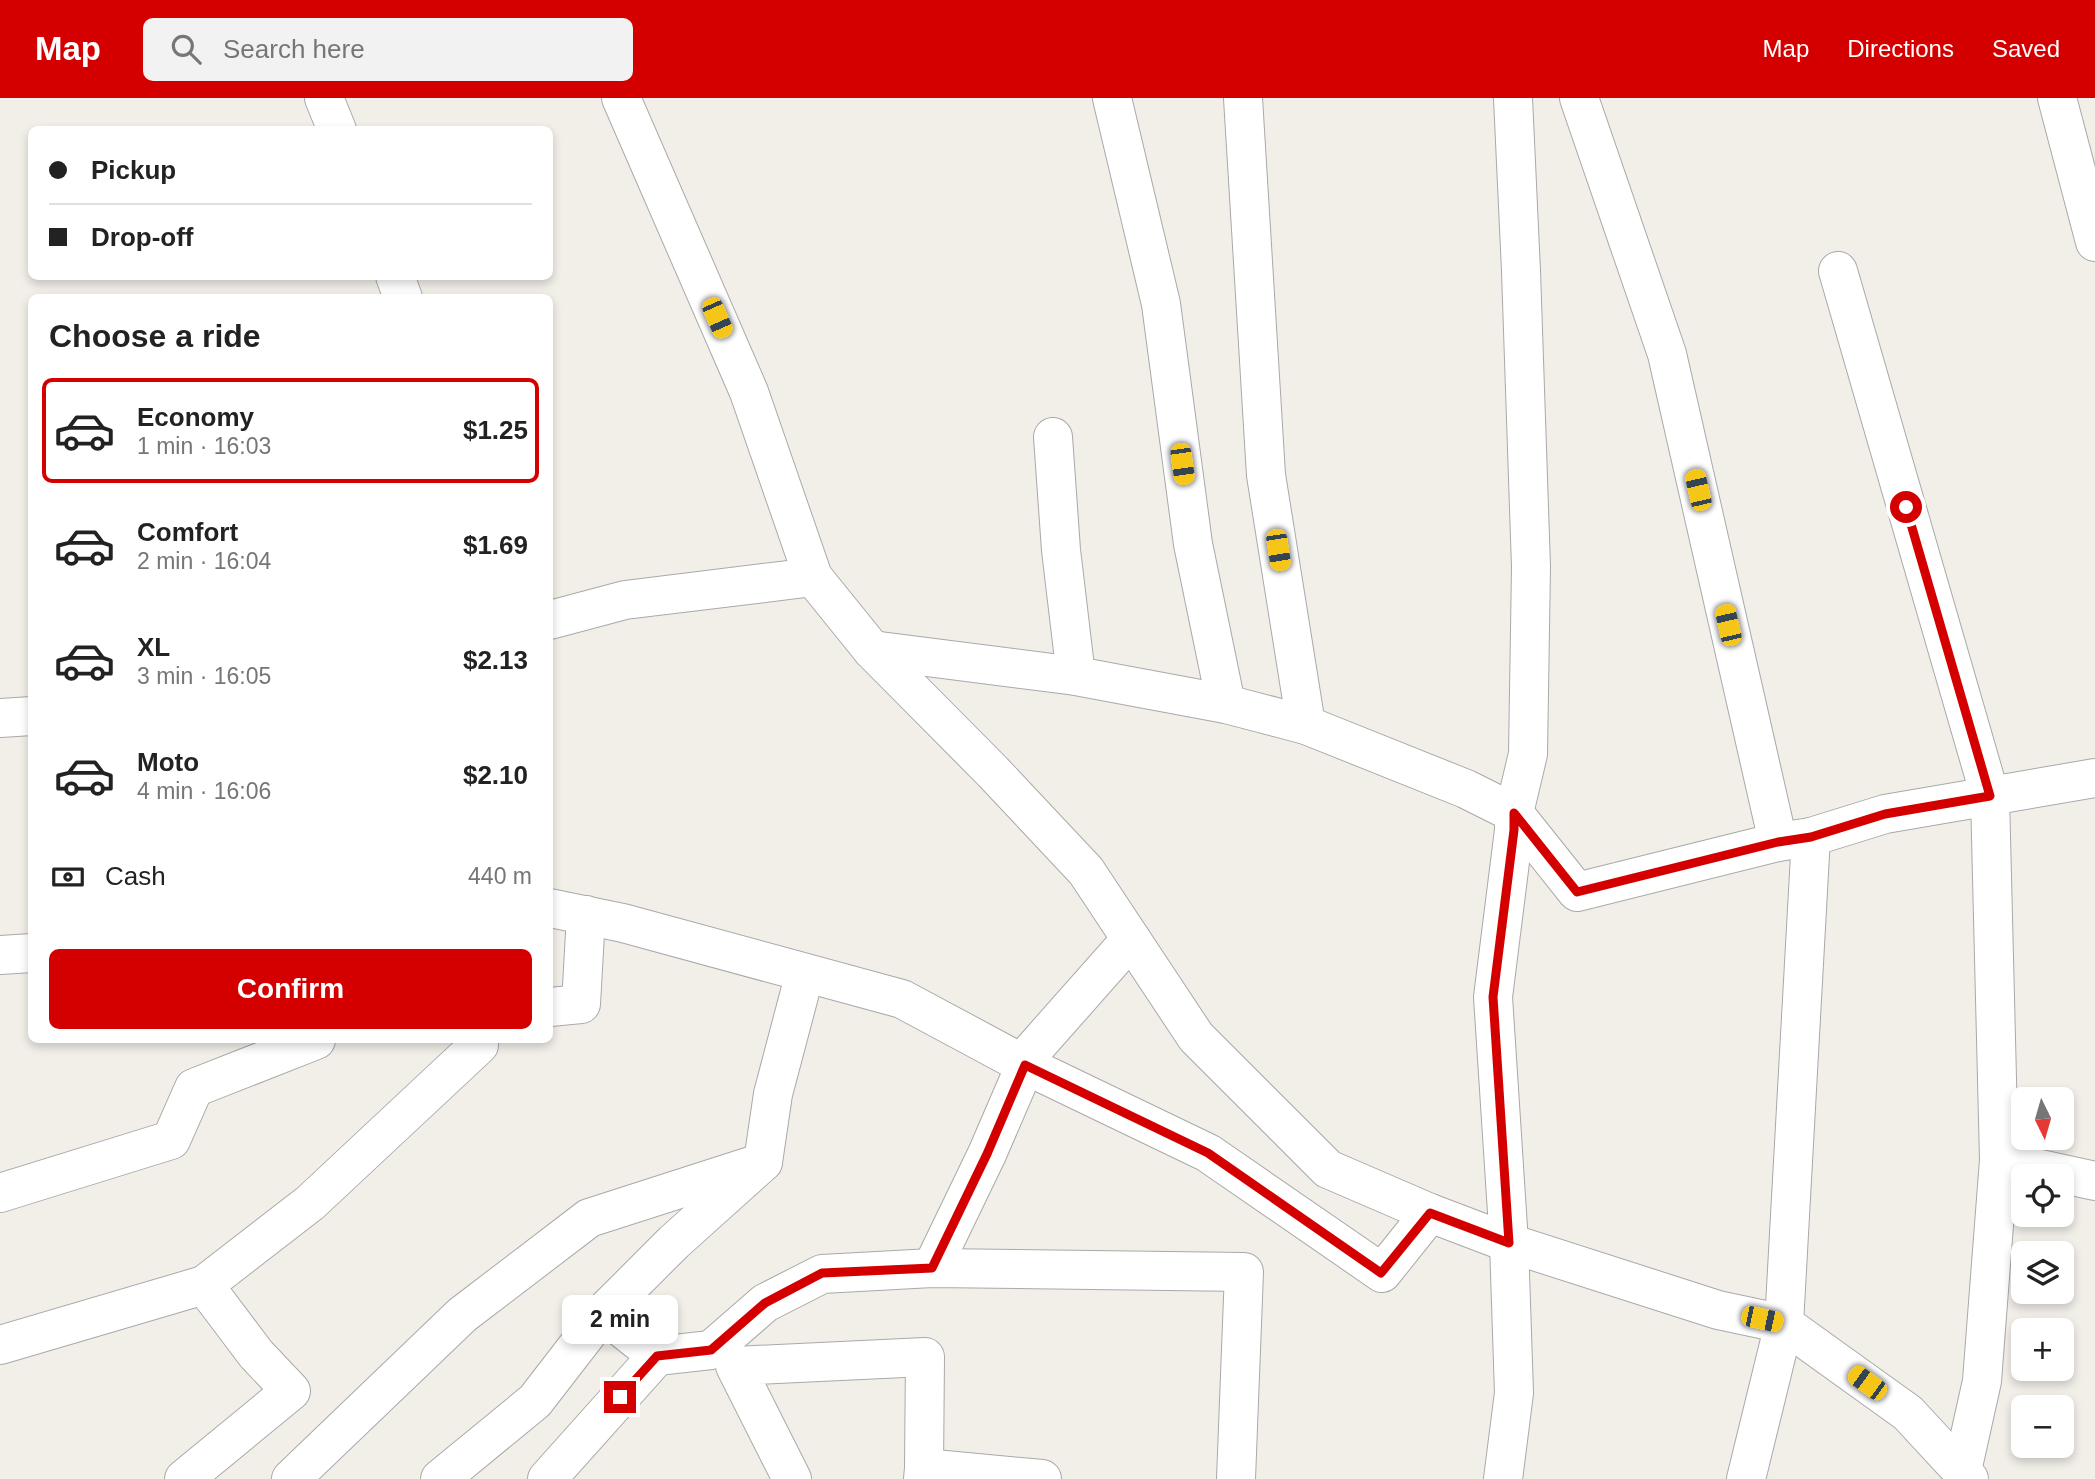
<!DOCTYPE html>
<html lang="en">
<head>
<meta charset="utf-8">
<style>
	:root { --surface:#fff; --page:#f2f2f2; --text:#222; --muted:#767676; --line:#e0e0e0; --accent:#d40000 }
	body { margin:0; font-family:Arial,sans-serif; background:var(--page); color:var(--text); height:100vh; display:flex; flex-direction:column; font-size:26px; white-space:nowrap }
	* { box-sizing:border-box; margin:0 }
	p { font-size:23px; color:var(--muted) }
	.icon { flex:none; width:38px; height:38px; fill:none; stroke:currentColor; stroke-width:2; stroke-linecap:round; stroke-linejoin:round }
	.map { position:relative; flex:1; overflow:hidden }
	.sheet { position:absolute; left:28px; top:196px; width:525px; height:749px; display:flex; flex-direction:column; background:var(--surface); border-radius:10px; box-shadow:0 4px 10px #0003 }
	.sheet>* { flex:none }
	.banner { position:absolute; left:28px; top:28px; width:525px; height:154px; border-radius:10px; box-shadow:0 4px 10px #0003; display:grid; align-content:center; height:154px; padding:0 21px; background:var(--surface) }
	.needle { width:46px; rotate:175deg }
	.buttons { position:absolute; left:2011px; top:989px; display:grid; gap:14px }
	.buttons a { display:grid; place-items:center; width:63px; height:63px; border-radius:10px; background:var(--surface); box-shadow:0 4px 10px #0003; font-size:35px }
	.end { position:absolute; width:32px; height:32px; margin:-16px; border:9px solid #d40000; background:#fff; box-shadow:0 0 0 4px #fff }
	.from { border-radius:50% }
	.bubble { position:absolute; height:49px; border-radius:10px; background:var(--surface); box-shadow:0 4px 10px #0003; font-size:23px; font-weight:700; line-height:49px; text-align:center }
	.car { position:absolute; width:21px; height:42px; margin:-21px -10px; border-radius:9px; box-shadow:0 0 5px 2px #0007; background:linear-gradient(#f5c518 24%,#345 0 40%,#f5c518 0 76%,#345 0 86%,#f5c518 0) }
	.banner b { display:flex; align-items:center; gap:24px; height:66px; font-size:26px }
	.banner b+b { border-top:2px solid var(--line) }
	.banner i { width:18px; height:18px; background:var(--text) }
	ul { padding:0; list-style:none }
	li { display:flex; align-items:center; gap:21px; height:105px; margin:0 14px 10px; padding:0 7px; border:4px solid transparent; border-radius:10px }
	li div { flex:1 }
	li b { display:block; font-size:26px }
	li em { font-style:normal; font-weight:700 }
	li.selected { border-color:var(--accent) }
	li>.icon { width:63px; height:63px; stroke-width:1.5 }
	h2 { padding:0 21px; font-size:32px; line-height:84px }
	.pay { display:flex; align-items:center; gap:18px; height:77px; padding:0 21px; font-size:26px }
	.pay p { margin-inline-start:auto }
	.cta { display:flex; gap:14px; margin-top:auto; padding:14px 21px }
	.cta a { flex:1; height:80px; border-radius:10px; background:var(--accent); color:#fff; font-size:28px; font-weight:700; line-height:80px; text-align:center }
	header { display:flex; align-items:center; gap:42px; box-sizing:border-box; height:98px; padding:0 35px; background:var(--accent); color:#fff }
	header strong { font-size:33px }
	nav { display:flex; gap:38px; margin-inline-start:auto; font-size:24px }
	.search { width:490px; height:63px; background:var(--page); display:flex; align-items:center; gap:18px; box-sizing:border-box; padding:0 24px; border-radius:10px; color:var(--muted); font-size:26px }
	.map>svg:first-child { display:block }
	.lines { fill:none; stroke-linecap:round; stroke-linejoin:round }
	.minor-casing { stroke:#a9a9a9; stroke-width:40 }
	.minor { stroke:#fff; stroke-width:38 }
	.route { stroke:#d40000; stroke-width:9 }
</style>
</head>
<body>
<header>
<strong>Map</strong>
<div class="search"><svg class="icon" aria-label="search" viewBox="0 0 24 24"><circle cx="10" cy="10" r="6"/><path d="M15 15l6 6"/></svg>Search here</div>
<nav><a>Map</a><a>Directions</a><a>Saved</a></nav>
</header>
<div class="map">
<svg width="2095" height="1381" viewBox="0 0 2095 1381">
	<rect width="100%" height="100%" fill="#f2efe9"/>
	<g class="lines">
		<defs>
			<g id="minor">
				<path d="M324 0 337 32"/>
				<path d="M621 0 749 294 813 479 872 552 993 674 1086 773 1196 939 1328 1071 1430 1115 1509 1145 1493 899 1514 732V715L1528 656 1531 469 1521 173 1513 0"/>
				<path d="M1112 0 1161 206 1193 446 1226 606"/>
				<path d="M1243 0 1266 377 1306 627"/>
				<path d="M1579 0 1667 256 1778 744"/>
				<path d="M2057 0 2095 144"/>
				<path d="M1838 173 1990 698 1999 1062 1982 1283 1962 1373"/>
				<path d="M395 178 403 200"/>
				<path d="M1053 339 1061 452 1076 578"/>
				<path d="M550 522 625 502 813 479"/>
				<path d="M872 552 1076 578 1226 606 1306 627 1466 691 1514 715 1577 794 1778 744 1811 739 1885 716 2095 680"/>
				<path d="M0 620 32 618"/>
				<path d="M550 810 623 825 902 901 1025 967 1208 1055 1382 1175 1430 1115"/>
				<path d="M0 857 32 855"/>
				<path d="M550 909 581 906 586 817"/>
				<path d="M1999 1062 2095 1083"/>
				<path d="M0 1095 171 1042 194 990 316 942"/>
				<path d="M932 1170 987 1056 1031 954 1131 841"/>
				<path d="M603 1215 674 1144 763 1064 773 996 805 875"/>
				<path d="M0 1247 204 1187"/>
				<path d="M184 1381 291 1293 256 1256 204 1187 310 1105 479 947V942"/>
				<path d="M291 1381 462 1217 589 1120 763 1064"/>
				<path d="M440 1381 535 1303 603 1215 657 1258 711 1252 765 1205 822 1176 932 1170 1244 1174 1236 1381"/>
				<path d="M547 1381 657 1258"/>
				<path d="M792 1381 735 1268 925 1259 924 1370"/>
				<path d="M923 1381 924 1370 1042 1381"/>
				<path d="M1503 1381 1514 1295 1509 1145 1718 1212 1784 1226 1908 1315 1969 1381"/>
				<path d="M1746 1381 1784 1226 1811 739"/>
			</g>
		</defs>
		<use href="#minor" class="minor-casing"/>
		<use href="#minor" class="minor"/>
	</g>
	<g class="lines">
		<path class="route" d="M620 1299 657 1258 711 1252 765 1205 822 1175 932 1170 987 1056 1025 967 1208 1055 1381 1175 1430 1115 1509 1145 1493 899 1514 732V715L1577 794 1778 744 1811 739 1885 716 1990 698 1906 409"/>
	</g>
</svg>
<div class="buttons">
<a><svg class="needle" viewBox="-14 -14 28 28"><path d="M0-13l5 13h-10z" fill="#e53935"/><path d="M0 13l5-13h-10z" fill="#767676"/></svg></a>
<a><svg class="icon" aria-label="locate" viewBox="0 0 24 24"><circle cx="12" cy="12" r="6"/><path d="M12 2v4M12 18v4M2 12h4M18 12h4"/></svg></a>
<a><svg class="icon" aria-label="layers" viewBox="0 0 24 24"><path d="M12 4l9 5-9 5-9-5zM3 14l9 5 9-5"/></svg></a>
<a>+</a>
<a>−</a>
</div>
<i class="end from" style="left:1906px;top:409px"></i>
<i class="end" style="left:620px;top:1299px"></i>
<div class="bubble" style="left:562px;top:1197px;width:116px">2 min</div>
<i class="car" style="left:717px;top:220px;rotate:156deg"></i>
<i class="car" style="left:1182px;top:366px;rotate:172deg"></i>
<i class="car" style="left:1698px;top:392px;rotate:347deg"></i>
<i class="car" style="left:1278px;top:452px;rotate:171deg"></i>
<i class="car" style="left:1728px;top:527px;rotate:347deg"></i>
<i class="car" style="left:1762px;top:1221px;rotate:102deg"></i>
<i class="car" style="left:1867px;top:1285px;rotate:306deg"></i>
<div class="banner">
<b><i class="from"></i>Pickup</b>
<b><i></i>Drop-off</b>
</div>
<section class="sheet">
<h2>Choose a ride</h2>
<ul>
<li class="selected"><svg class="icon" aria-label="car" viewBox="0 0 24 24"><path d="M5 17H2v-5l4-1 3-4h7l3 4 3 1v5h-3M9 17h6M6 11h13"/><circle cx="7" cy="17" r="2"/><circle cx="17" cy="17" r="2"/></svg><div><b>Economy</b><p>1 min · 16:03</p></div><em>$1.25</em></li>
<li><svg class="icon" aria-label="car" viewBox="0 0 24 24"><path d="M5 17H2v-5l4-1 3-4h7l3 4 3 1v5h-3M9 17h6M6 11h13"/><circle cx="7" cy="17" r="2"/><circle cx="17" cy="17" r="2"/></svg><div><b>Comfort</b><p>2 min · 16:04</p></div><em>$1.69</em></li>
<li><svg class="icon" aria-label="car" viewBox="0 0 24 24"><path d="M5 17H2v-5l4-1 3-4h7l3 4 3 1v5h-3M9 17h6M6 11h13"/><circle cx="7" cy="17" r="2"/><circle cx="17" cy="17" r="2"/></svg><div><b>XL</b><p>3 min · 16:05</p></div><em>$2.13</em></li>
<li><svg class="icon" aria-label="car" viewBox="0 0 24 24"><path d="M5 17H2v-5l4-1 3-4h7l3 4 3 1v5h-3M9 17h6M6 11h13"/><circle cx="7" cy="17" r="2"/><circle cx="17" cy="17" r="2"/></svg><div><b>Moto</b><p>4 min · 16:06</p></div><em>$2.10</em></li>
</ul>
<div class="pay"><svg class="icon" aria-label="cash" viewBox="0 0 24 24"><path d="M3 7h18v10H3z"/><circle cx="12" cy="12" r="2"/></svg>Cash<p>440 m</p></div>
<div class="cta"><a>Confirm</a></div>
</section>
</div>
</body>
</html>
